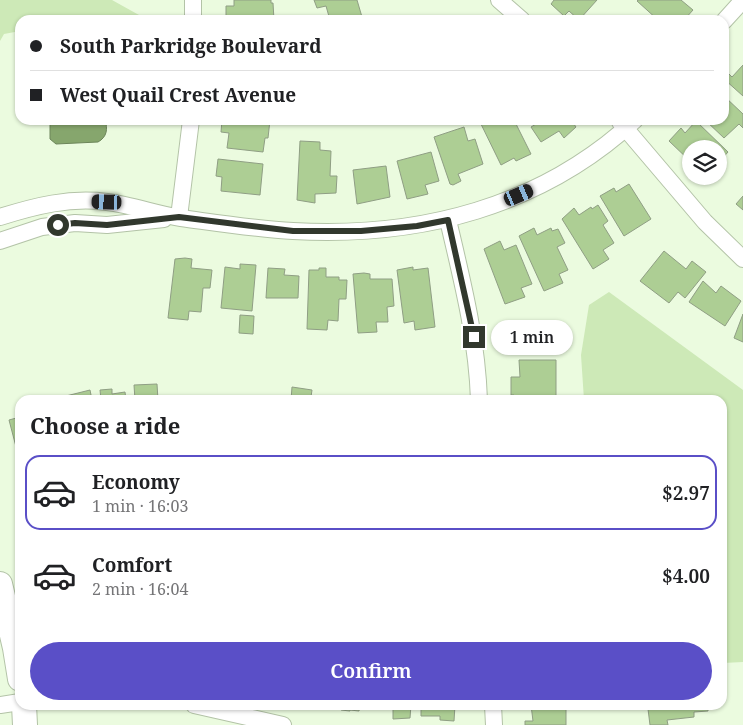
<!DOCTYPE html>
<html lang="en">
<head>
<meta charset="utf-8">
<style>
	:root { --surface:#fff; --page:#f6f6f6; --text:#202124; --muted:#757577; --line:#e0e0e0; --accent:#5a4fc7 }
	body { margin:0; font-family:"Noto Serif",serif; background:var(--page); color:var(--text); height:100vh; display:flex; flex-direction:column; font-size:19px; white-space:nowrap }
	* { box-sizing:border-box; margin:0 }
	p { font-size:16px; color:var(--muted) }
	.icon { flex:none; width:28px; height:28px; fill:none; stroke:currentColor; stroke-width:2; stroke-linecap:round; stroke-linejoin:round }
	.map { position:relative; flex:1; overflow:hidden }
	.panel { position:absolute; left:15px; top:395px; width:712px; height:315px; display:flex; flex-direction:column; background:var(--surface); border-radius:15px; box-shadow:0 1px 4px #0004 }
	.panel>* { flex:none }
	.hud { position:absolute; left:15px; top:15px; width:714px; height:110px; border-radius:15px; box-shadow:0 1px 4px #0004; display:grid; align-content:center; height:110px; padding:0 15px; background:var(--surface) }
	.controls { position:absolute; left:682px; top:140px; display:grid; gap:10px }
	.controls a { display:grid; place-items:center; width:45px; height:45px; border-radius:50%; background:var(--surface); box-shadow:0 1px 4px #0004; font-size:25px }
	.end { position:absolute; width:22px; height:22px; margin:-11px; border:6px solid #31382d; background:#fff; box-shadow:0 0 0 2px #fff }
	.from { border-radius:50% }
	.bubble { position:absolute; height:35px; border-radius:18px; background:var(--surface); box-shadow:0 1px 4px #0004; font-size:16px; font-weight:600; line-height:35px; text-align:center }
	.car { position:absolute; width:15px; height:30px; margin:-15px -8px; border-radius:6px; box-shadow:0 0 4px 1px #0007; background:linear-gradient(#222 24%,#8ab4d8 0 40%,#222 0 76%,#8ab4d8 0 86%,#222 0) }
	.hud b { display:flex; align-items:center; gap:18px; height:48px; font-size:19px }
	.hud b+b { border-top:1px solid var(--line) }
	.hud i { width:12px; height:12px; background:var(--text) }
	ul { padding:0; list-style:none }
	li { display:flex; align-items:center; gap:15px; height:75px; margin:0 10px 8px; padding:0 5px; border:2px solid transparent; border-radius:15px }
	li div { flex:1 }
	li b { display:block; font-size:19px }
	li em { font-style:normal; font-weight:600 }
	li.on { border-color:var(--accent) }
	li>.icon { width:45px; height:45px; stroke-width:1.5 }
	h2 { padding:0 15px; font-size:22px; line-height:60px }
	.cta { display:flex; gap:10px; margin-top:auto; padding:10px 15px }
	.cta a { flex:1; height:58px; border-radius:30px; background:var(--accent); color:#fff; font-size:20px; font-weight:600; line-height:58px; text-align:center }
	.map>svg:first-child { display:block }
	.green { fill:#cde9b7 }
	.water { fill:#86a66d; stroke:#6c855a }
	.building { fill:#adce94; stroke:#8f9e84 }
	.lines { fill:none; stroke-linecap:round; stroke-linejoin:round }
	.street-casing { stroke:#b3c3a7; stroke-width:18 }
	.secondary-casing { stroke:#b3c3a7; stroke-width:26 }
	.street { stroke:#fff; stroke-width:16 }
	.secondary { stroke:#fff; stroke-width:24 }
	.route { stroke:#31382d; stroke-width:6 }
</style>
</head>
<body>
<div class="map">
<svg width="743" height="725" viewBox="0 0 743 725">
	<rect width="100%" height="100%" fill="#ebfbdf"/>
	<g class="green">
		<path d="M0 0H112L148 20H20V31L4 34 0 41Z"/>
		<path d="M609 292 743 390V662L723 663 722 400H584L581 355 589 305Z"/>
	</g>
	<path class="water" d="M50 120H105C108 129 107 137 98 142L56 144 50 139Z"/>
	<g class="building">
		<path d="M234 0H271V3H273L274 20H226V6H234Z"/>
		<path d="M314 0H357L362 17 351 20H342L341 18 330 20 326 6 317 8Z"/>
		<path d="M554 0H597L579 20 569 11 564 16 551 4Z"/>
		<path d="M638 0H681L693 10 684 20 678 18 676 20H658L637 1Z"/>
		<path d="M743 65V96L724 79 728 73 732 77Z"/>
		<path d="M724 96 743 114V128L739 124 724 138 705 120H724Z"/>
		<path d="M222 120H270L268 138H265L263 152 227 148 229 133 221 132Z"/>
		<path d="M479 120H514L531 154 516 161 514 158 501 165Z"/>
		<path d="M533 120H571L576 127 564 138 559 131 541 142 531 127 536 124Z"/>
		<path d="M696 121 728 152 719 162V149H691V162L669 141 681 128 685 133Z"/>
		<path d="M464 127 468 141 475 139 483 164 458 174 461 181 453 185 450 184 434 137Z"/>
		<path d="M300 141 320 142V150L331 151 330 176H337L336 193 315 194V203L297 200Z"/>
		<path d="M431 152 439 181 425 185 428 194 407 199 397 161Z"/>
		<path d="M218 159 263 164 260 195 221 191 222 177 216 176Z"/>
		<path d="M386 166 390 197 357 204 353 170Z"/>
		<path d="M629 184 651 219 624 236 600 196 614 188 616 192Z"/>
		<path d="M743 196V210L736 204Z"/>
		<path d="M598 205 608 221 603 225 614 243 603 250 609 259 593 269 562 219 574 208 579 215 591 207 592 209Z"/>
		<path d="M534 228 537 235 551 228 552 231 558 229 565 243 557 247 568 270 559 274 563 283 544 291 519 236Z"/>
		<path d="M500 241 504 250 516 245 532 284 521 288 525 297 505 304 484 249Z"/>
		<path d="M664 251 686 269 692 261 706 272 685 298 678 292 669 303 640 281Z"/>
		<path d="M185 258 192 259 191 268 212 270 210 288H203L201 312 189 311 188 320 168 318 175 259Z"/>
		<path d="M240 264 256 265 252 311 221 308 225 267 240 269Z"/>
		<path d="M413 267V270L428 268 435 327 415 330 414 321 404 323 397 270Z"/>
		<path d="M268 268 285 269 284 275 299 276 298 298H266Z"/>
		<path d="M319 268H326V277H339V280H347L346 299H339L338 321 328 320 327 330 307 329 309 270H319Z"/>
		<path d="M364 273 370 274V279H392L394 306 387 307 388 322H376L377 332 358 333 353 274Z"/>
		<path d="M703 281 716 293 721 286 741 301 725 326 689 302Z"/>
		<path d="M743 314V342L734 338Z"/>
		<path d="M240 315 254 316 253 334 239 333Z"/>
		<path d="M519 360H556V400H514V395H511V377H520Z"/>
		<path d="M157 384 158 400H135L134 385Z"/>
		<path d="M292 387 312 390 311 397 323 398V400H291Z"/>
		<path d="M112 389V394L125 392 126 400H101L100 390Z"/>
		<path d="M90 390 92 400H67L66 396Z"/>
		<path d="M20 417V462L9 420Z"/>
		<path d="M342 705H360L359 711 350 710V711L341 710Z"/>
		<path d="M373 705H411L410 718 393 719V709Z"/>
		<path d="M421 705H455L454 721 440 720V716H421Z"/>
		<path d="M531 705H566V725H525V721H533Z"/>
		<path d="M654 705H708V711L694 712V717L667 720 668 725H650L648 709 655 708Z"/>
	</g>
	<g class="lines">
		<defs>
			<g id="street">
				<path d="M193 0V20"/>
				<path d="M499 0 522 20"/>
				<path d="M724 21 743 0"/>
				<path d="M620 122 705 222 743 259"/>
				<path d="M0 217C35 206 70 197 107 202 132 205 156 214 181 218 218 223 256 229 293 231 420 238 541 207 635 120"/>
				<path d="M179 217 191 120"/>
				<path d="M448 220C462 280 477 338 479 400"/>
				<path d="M0 241 42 227 75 223 107 225 164 219"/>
				<path d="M0 705 20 702"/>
				<path d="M194 705 283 725"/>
				<path d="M493 705 494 725"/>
			</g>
			<g id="secondary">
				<path d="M0 584 15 648 20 679"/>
				<path d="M24 705 25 725"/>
			</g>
		</defs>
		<use href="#street" class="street-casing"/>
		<use href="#secondary" class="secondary-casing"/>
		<use href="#street" class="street"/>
		<use href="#secondary" class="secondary"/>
	</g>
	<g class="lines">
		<path class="route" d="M58 225 75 223 107 225 179 217 293 231H361L417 226 448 220 474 337"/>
	</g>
</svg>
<div class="controls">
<a><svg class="icon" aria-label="layers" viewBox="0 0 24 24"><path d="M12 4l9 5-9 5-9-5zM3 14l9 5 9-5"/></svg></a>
</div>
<i class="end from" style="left:58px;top:225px"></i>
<i class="end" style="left:474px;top:337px"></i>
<div class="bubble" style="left:491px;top:320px;width:82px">1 min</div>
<i class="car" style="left:519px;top:195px;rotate:67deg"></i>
<i class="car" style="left:107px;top:202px;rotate:272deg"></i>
<div class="hud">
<b><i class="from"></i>South Parkridge Boulevard</b>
<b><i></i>West Quail Crest Avenue</b>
</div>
<section class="panel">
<h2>Choose a ride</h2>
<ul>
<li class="on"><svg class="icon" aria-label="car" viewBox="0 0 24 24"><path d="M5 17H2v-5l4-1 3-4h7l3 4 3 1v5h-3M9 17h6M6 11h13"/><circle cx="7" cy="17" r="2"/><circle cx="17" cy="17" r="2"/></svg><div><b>Economy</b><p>1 min · 16:03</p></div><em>$2.97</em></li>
<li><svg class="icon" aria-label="car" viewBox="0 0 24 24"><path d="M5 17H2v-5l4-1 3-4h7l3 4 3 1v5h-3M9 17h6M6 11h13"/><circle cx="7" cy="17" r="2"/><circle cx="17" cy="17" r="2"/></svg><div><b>Comfort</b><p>2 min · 16:04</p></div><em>$4.00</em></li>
</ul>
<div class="cta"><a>Confirm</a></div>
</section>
</div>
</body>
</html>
